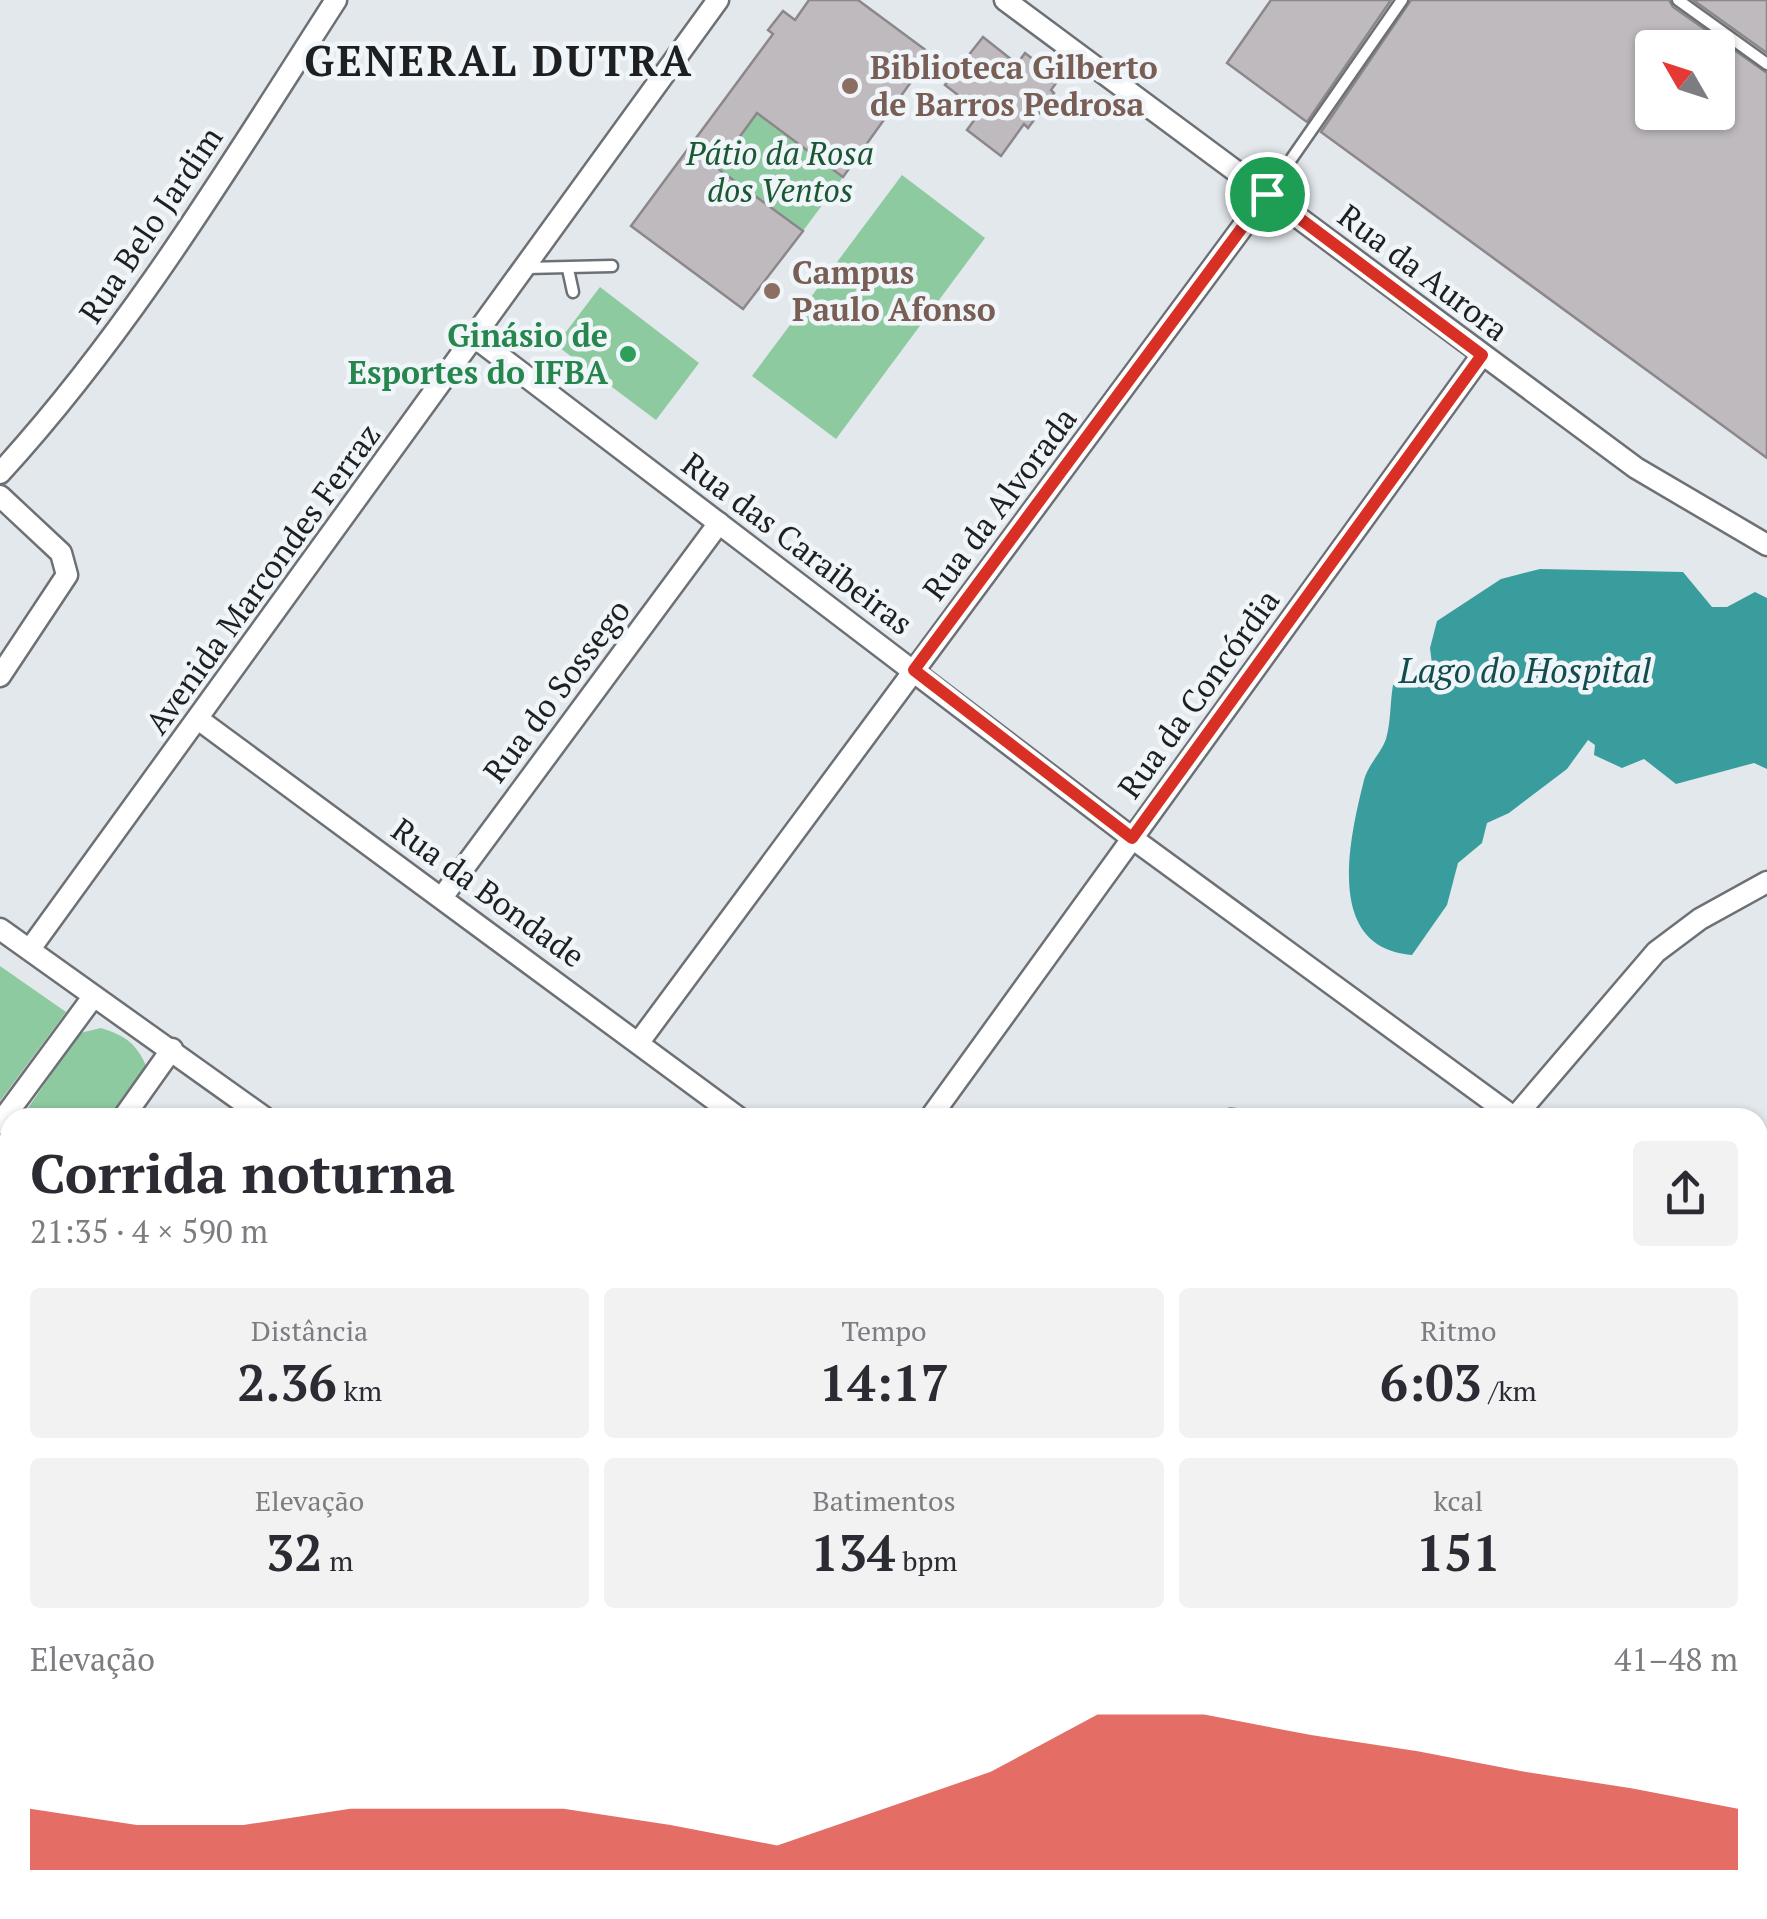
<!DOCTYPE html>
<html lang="pt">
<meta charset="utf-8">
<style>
body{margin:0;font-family:"PT Serif",serif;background:#f2f2f3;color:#2b2b33;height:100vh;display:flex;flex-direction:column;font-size:38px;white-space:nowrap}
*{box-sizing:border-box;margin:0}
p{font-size:32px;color:#7c7c81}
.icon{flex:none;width:55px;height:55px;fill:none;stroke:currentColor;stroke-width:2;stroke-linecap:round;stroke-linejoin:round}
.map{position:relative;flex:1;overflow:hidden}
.drawer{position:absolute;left:0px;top:1108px;width:1768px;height:812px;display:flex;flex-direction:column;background:#fff;border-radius:30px 30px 0 0;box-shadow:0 2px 8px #0004}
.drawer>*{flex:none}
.needle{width:65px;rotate:309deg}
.tools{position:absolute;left:1635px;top:30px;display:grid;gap:20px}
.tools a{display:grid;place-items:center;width:100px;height:100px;border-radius:10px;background:#fff;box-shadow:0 2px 8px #0004;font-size:50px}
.pin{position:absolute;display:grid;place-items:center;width:85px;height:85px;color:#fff;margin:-42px;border:5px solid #fff;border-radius:50%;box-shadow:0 2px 10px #0007}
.round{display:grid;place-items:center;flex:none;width:105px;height:105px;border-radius:10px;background:#f2f2f3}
.summary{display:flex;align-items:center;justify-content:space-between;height:170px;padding:0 30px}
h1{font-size:55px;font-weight:800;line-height:75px}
.figures{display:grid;grid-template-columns:repeat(3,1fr);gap:15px;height:170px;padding:10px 30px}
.figures div{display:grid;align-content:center;border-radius:10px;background:#f2f2f3;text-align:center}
.figures b{font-size:50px;font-weight:800}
.figures small{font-size:28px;font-weight:400}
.figures p{font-size:28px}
.chart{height:280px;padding:20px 30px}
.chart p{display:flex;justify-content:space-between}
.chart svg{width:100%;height:180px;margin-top:10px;fill:#d93025;opacity:.7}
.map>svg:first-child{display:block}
.green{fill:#8dcaa0}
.water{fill:#399d9e}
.building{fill:#bebabe;stroke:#8b878b;stroke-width:2.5;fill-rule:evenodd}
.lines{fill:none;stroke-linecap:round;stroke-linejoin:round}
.lane-casing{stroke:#6d7175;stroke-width:15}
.street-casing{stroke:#6d7175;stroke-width:25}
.secondary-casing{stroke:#6d7175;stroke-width:32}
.path{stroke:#9b9fa2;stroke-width:4;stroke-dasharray:10 5;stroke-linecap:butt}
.lane{stroke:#fff;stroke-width:10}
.street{stroke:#fff;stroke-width:20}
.secondary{stroke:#fff;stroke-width:28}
.route-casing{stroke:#fff;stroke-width:20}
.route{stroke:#d93025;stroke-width:12}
.education-dot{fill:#8d6e63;stroke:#f0f5f9;stroke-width:4}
.leisure-dot{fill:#2e9e5b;stroke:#f0f5f9;stroke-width:4}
.labels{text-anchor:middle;stroke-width:9;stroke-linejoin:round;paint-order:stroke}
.education-label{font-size:32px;font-weight:bold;fill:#785e54;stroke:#f0f5f9;text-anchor:start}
.park-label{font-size:32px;font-style:italic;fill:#1b5733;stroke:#f0f5f9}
.street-label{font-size:32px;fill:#1d1f20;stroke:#f0f5f9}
.leisure-label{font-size:32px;font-weight:bold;fill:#27864d;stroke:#f0f5f9;text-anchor:end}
.water-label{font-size:35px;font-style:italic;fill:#124c4d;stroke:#f0f5f9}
.district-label{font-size:42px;font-weight:bold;letter-spacing:2.5px;fill:#1d1f20;stroke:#f0f5f9}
</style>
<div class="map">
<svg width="1767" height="1919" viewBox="0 0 1767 1919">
<rect width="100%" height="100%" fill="#e3e8ec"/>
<g class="green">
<polygon points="757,113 843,177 803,231 717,168"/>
<polygon points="902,175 985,238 836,439 752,376"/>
<polygon points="600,287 699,363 656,420 556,345"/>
<polygon points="0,966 66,1012 0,1101"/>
<path d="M101 1028C126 1036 137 1044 147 1068L112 1117 21 1118 80 1033Z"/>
</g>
<path class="water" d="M1540 569 1683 572 1712 607H1727L1755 592 1767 598V769L1754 763 1676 784 1644 759 1622 768 1594 755 1595 745 1588 740 1567 769 1509 813 1487 823 1482 843 1458 863 1447 905 1412 955C1323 948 1350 837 1364 780 1368 765 1381 753 1386 739 1391 722 1390 702 1393 685L1432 664 1430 648 1437 621 1501 579Z"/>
<g class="building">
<polygon points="809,0 858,0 931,54 843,177 757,113 717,168 803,231 743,309 631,226 773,34 768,30 783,11 795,20"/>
<polygon points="1271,0 1391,0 1307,122 1227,63"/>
<path d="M1411 0H1669L1673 7 1767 73V458L1321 132ZM1652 48H1718V112H1652Z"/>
<polygon points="1693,0 1767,0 1767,53"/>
<polygon points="983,37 1017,64 1025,53 1059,79 1051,90 1054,93 1028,128 1024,124 1001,156 967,130 980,112 945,85"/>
</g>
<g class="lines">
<defs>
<g id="lane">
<polyline points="1678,0 1767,64"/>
<polyline points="1267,194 1402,0"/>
<polyline points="526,268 612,266"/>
<polyline points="568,269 573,292"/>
</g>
<g id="street">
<polyline points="1005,0 1636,468 1767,545"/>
<polyline points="477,339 1132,838 1515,1118"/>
<path d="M0 473C131 330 231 163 336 0"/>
<polyline points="0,496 61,553 67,575 0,676"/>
<polyline points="198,719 739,1118"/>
<polyline points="443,896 719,523"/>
<polyline points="0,929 265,1118"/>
<polyline points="30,949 718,0"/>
<polyline points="639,1042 1267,194"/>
<polyline points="1515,1117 1656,952 1700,919 1767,882"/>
<polyline points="123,1118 172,1049"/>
<polyline points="930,1118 1482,355"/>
<polyline points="0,1123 93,997"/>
<polyline points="0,1204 10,1211"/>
<polyline points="1758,1333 1767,1341"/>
<polyline points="0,1552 10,1540"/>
<polyline points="1758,1729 1767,1728"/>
<polyline points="1531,1919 1539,1910"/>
</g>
<g id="secondary">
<polyline points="0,1460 10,1468"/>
<polyline points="0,1822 10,1823"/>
<polyline points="625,1910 637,1919"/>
</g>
</defs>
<use href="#lane" class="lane-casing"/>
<use href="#street" class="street-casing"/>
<use href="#secondary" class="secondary-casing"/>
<g class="path">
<polyline points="1184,1118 1231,1109 1281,1118"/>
<polyline points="1758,1874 1767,1873"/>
<polyline points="1758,1919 1767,1914"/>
</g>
<use href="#lane" class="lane"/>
<use href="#street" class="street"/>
<use href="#secondary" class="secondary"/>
</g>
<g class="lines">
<defs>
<polygon id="route" points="1267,194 1482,355 1132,838 914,670"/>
</defs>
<use href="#route" class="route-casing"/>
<use href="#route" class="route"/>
</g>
<g class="education-dot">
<circle cx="850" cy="86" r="10"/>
<circle cx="772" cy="291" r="10"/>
</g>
<circle class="leisure-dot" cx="628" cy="354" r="10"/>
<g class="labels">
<g class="education-label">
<text x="870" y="79">Biblioteca Gilberto<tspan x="870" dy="37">de Barros Pedrosa</tspan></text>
<text x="792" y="284">Campus<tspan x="792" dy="37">Paulo Afonso</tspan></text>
</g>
<g class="park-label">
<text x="780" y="165">Pátio da Rosa<tspan x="780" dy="37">dos Ventos</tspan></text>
</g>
<g class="street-label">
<text transform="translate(151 225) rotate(-56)" y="11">Rua Belo Jardim</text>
<text transform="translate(1423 273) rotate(37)" y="11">Rua da Aurora</text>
<text transform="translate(1000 504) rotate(-53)" y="11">Rua da Alvorada</text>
<text transform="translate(797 544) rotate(37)" y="11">Rua das Caraibeiras</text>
<text transform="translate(263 579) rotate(-54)" y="11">Avenida Marcondes Ferraz</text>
<text transform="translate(557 691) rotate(-53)" y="11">Rua do Sossego</text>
<text transform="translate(1199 694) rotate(-54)" y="11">Rua da Concórdia</text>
<text transform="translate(488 893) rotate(36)" y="11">Rua da Bondade</text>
</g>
<g class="leisure-label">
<text x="608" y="347">Ginásio de<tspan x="608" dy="37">Esportes do IFBA</tspan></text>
</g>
<g class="water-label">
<text x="1525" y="683">Lago do Hospital</text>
</g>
<g class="district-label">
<text x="499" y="76">GENERAL DUTRA</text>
</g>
</g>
</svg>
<div class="tools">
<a><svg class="needle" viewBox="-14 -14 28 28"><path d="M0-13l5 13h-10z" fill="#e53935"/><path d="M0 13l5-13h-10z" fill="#7c7c81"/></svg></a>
</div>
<div class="pin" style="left:1267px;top:194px;background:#1e9e55"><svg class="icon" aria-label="arrive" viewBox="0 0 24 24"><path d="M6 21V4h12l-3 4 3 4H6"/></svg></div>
<section class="drawer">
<div class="summary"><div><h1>Corrida noturna</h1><p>21:35 · 4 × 590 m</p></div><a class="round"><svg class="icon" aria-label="share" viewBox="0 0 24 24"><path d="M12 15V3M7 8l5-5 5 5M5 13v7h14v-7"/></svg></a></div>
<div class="figures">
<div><p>Distância</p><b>2.36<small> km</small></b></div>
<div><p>Tempo</p><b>14:17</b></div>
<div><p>Ritmo</p><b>6:03<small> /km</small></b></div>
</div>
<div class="figures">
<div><p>Elevação</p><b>32<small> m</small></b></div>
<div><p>Batimentos</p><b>134<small> bpm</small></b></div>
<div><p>kcal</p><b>151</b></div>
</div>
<div class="chart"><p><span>Elevação</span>41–48 m</p>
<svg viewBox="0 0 160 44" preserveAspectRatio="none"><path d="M0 44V29L10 33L20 33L30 29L40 29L50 29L60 33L70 38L80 29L90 20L100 6L110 6L120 11L130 15L140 20L150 24L160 29V44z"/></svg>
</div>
</section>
</div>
